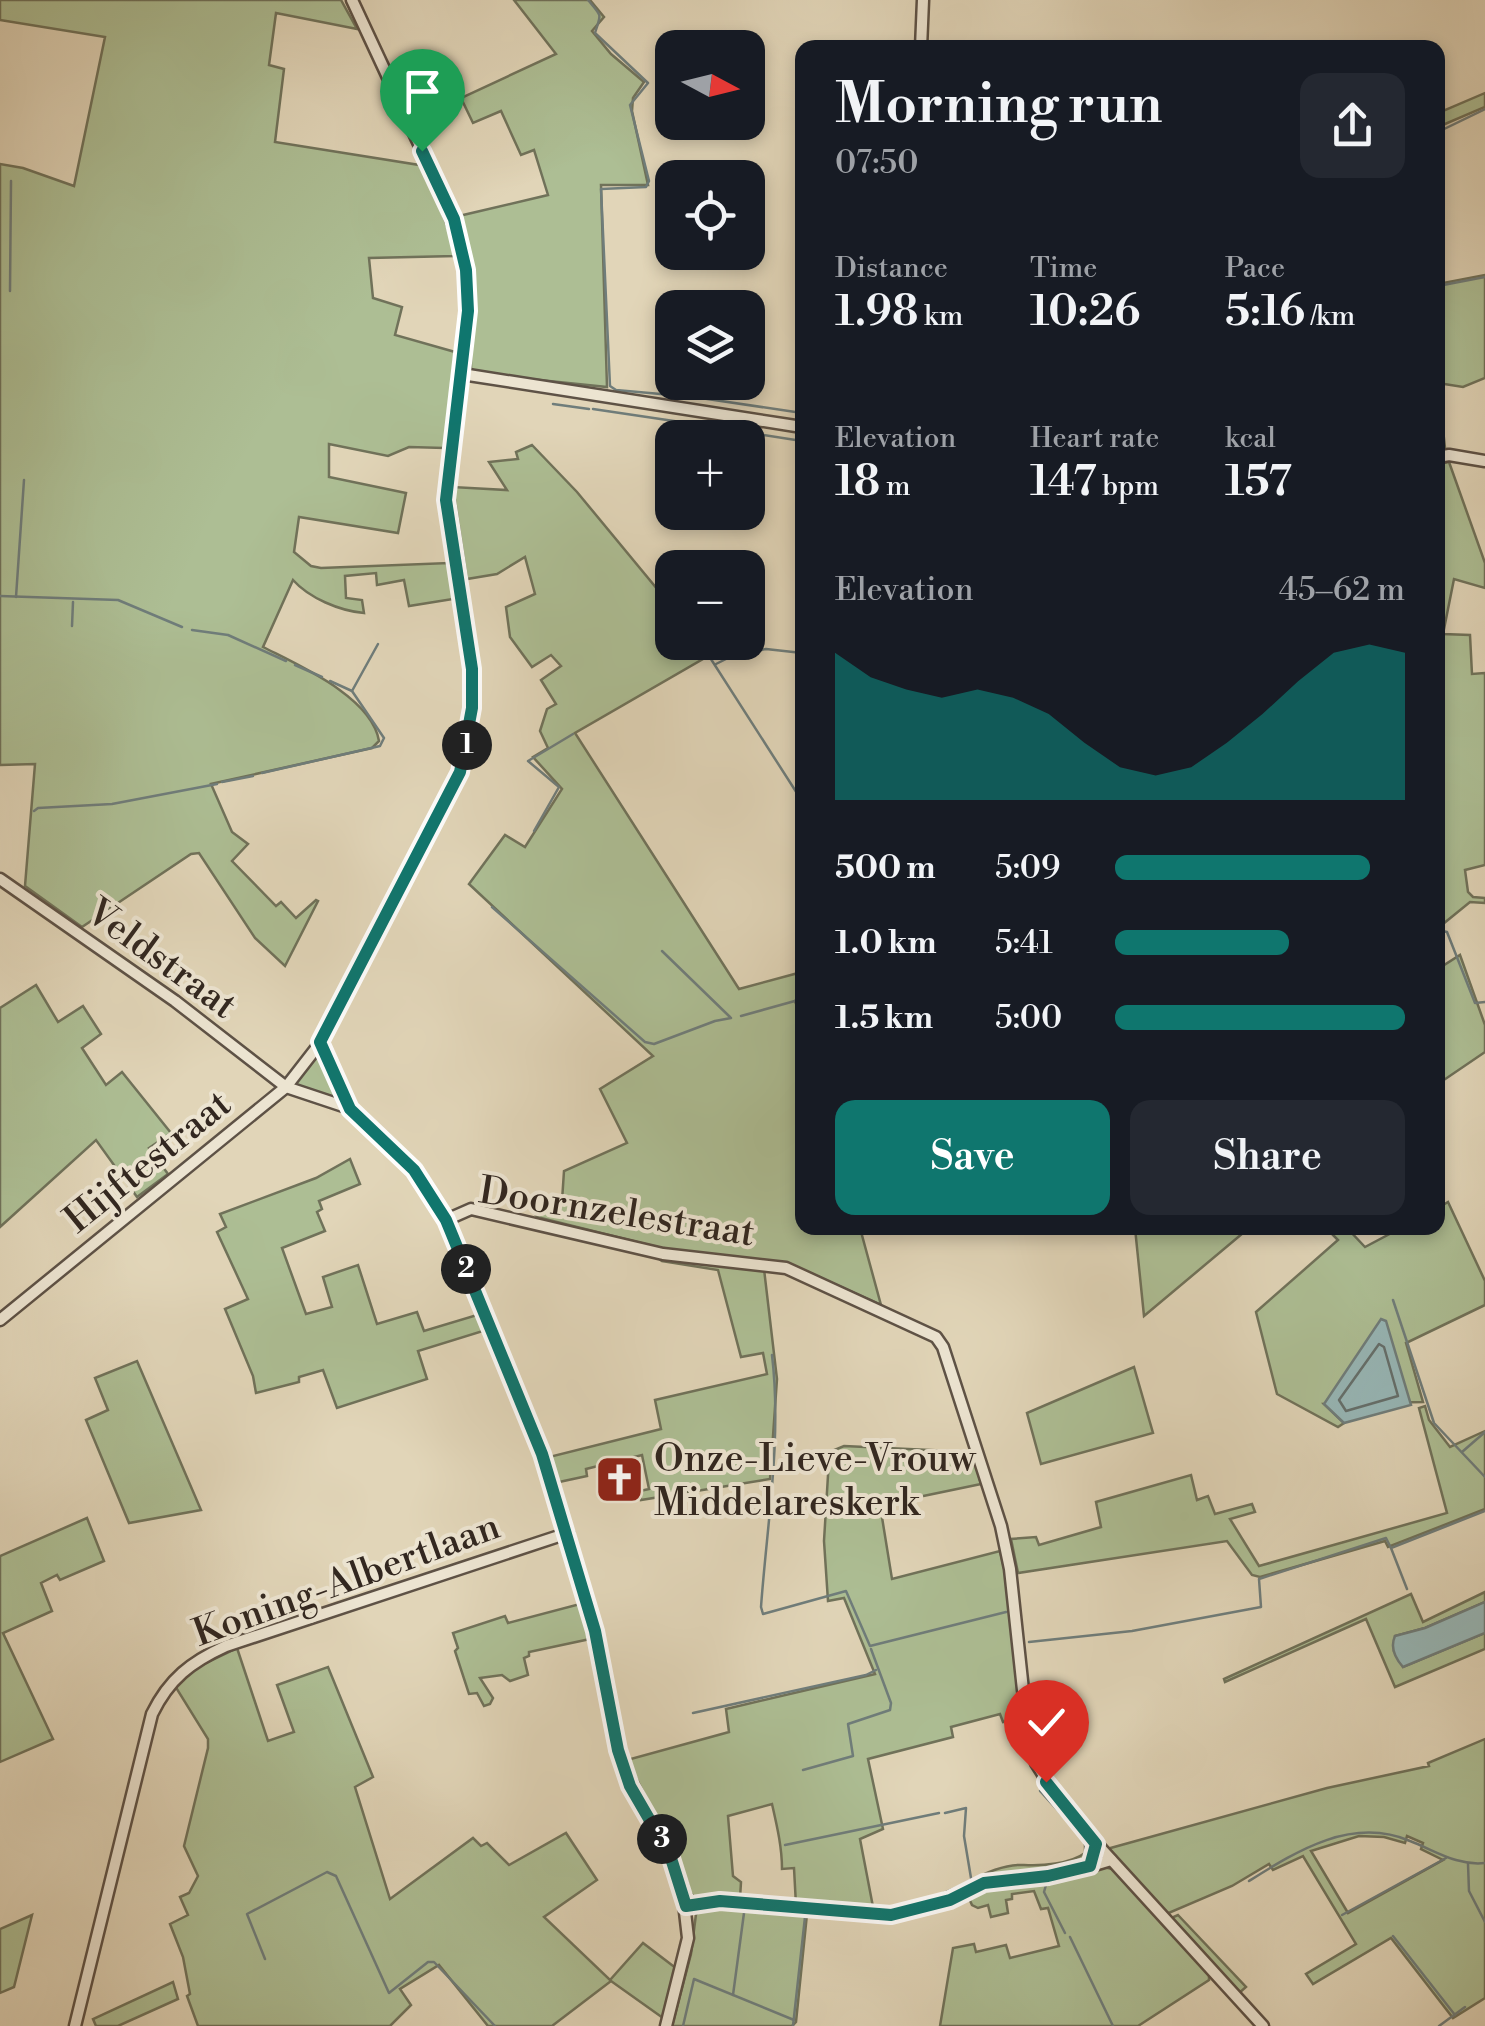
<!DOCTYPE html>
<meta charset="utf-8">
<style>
body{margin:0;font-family:"Libre Bodoni",serif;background:#242831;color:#f1f3f6;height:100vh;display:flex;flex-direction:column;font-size:38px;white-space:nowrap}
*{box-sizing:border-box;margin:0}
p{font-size:32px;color:#9ea1a6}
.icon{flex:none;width:55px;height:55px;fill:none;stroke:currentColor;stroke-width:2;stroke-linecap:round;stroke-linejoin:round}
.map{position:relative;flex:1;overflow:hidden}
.sheet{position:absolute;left:795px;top:40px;width:650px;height:1195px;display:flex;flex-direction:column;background:#171b24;border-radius:20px;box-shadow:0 5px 15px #0003}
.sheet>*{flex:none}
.needle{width:65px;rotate:97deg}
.tools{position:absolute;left:655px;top:30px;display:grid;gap:20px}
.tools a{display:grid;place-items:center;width:110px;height:110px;border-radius:20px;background:#171b24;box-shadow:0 5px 15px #0003;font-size:50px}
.pin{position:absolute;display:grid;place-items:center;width:85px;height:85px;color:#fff;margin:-102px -42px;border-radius:50% 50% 50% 0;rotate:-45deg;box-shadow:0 0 10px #0007}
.pin .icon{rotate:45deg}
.km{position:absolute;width:50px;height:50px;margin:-25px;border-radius:50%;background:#222;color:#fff;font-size:28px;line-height:50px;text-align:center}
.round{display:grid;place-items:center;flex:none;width:105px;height:105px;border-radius:20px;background:#242831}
.summary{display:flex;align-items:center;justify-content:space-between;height:170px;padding:0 40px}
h1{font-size:55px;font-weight:600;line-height:75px}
.metrics{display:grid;grid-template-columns:repeat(3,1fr);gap:15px;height:170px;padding:10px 40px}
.metrics div{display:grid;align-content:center}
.metrics b{font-size:42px;font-weight:600}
.metrics small{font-size:28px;font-weight:400}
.metrics p{font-size:28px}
.chart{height:280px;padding:20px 40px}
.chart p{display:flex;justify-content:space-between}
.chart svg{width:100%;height:180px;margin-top:10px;fill:#0f766e;opacity:.7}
.primary-button{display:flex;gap:20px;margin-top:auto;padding:20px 40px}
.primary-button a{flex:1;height:115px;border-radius:20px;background:#0f766e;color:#fff;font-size:40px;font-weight:600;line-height:115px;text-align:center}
.primary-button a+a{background:#242831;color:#f1f3f6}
ul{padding:0 40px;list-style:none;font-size:32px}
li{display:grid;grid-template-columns:160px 120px 1fr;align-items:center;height:75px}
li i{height:25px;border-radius:12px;background:#0f766e}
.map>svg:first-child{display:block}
.green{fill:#adbe94;stroke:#70725a;stroke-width:2.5;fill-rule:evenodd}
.water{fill:#97b7b7;stroke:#6f7d7b;stroke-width:2.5}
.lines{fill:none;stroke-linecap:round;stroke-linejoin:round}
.shore{stroke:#646f6c;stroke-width:2.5}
.stream{stroke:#6f7d7b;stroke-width:2.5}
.minor-casing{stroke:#5e5246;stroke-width:15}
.minor{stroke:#ece4d1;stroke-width:10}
.route-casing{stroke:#fff;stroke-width:20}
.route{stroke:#0f766e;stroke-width:12}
.labels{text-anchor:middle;stroke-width:8;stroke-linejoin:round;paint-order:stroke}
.street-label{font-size:38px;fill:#322720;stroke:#ece4d1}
.poi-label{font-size:38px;fill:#322720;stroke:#ece4d1;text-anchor:start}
</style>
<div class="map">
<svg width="1485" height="2026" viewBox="0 0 1485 2026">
<rect width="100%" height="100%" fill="#e1d5b8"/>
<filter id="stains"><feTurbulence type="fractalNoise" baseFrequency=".002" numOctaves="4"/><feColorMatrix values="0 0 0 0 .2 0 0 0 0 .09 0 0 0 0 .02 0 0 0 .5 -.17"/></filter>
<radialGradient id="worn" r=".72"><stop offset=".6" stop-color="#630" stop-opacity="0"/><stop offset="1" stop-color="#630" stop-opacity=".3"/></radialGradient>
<g class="green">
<path d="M0 0H341L357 29 276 13 269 65 284 69 275 142 419 165C434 194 449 223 455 256L369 258 373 298 402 307 395 335 455 352 444 448 409 447 388 456 329 444V477L406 493 398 533 299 517 294 552 311 566 321 568 449 563 453 599 409 606 404 580 377 585 376 573 345 576 346 598 362 600 364 613C340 611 309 598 293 580L263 647C298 665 372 697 379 741L372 748 211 784 232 832 248 844 232 861 276 906 281 902 296 918 316 900 318 901 285 966 255 938 199 853 191 854 82 927 25 886 35 764 0 765V164L23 168 74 186 105 37 0 20Z"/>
<path d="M514 0H590L604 17 592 31 611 54 644 82 633 98 632 111 648 185H601L607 387 482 374 471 369C470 307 480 278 459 216L548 195 534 150 521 155 501 111 473 123 461 98 556 54Z"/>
<polygon points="1485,93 1485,107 1438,127 1438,113"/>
<polygon points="1485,275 1485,378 1463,387 1438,383 1445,448 1443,453 1438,454 1438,284"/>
<polygon points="532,445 577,492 672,607 672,642 699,643 708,656 575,733 739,989 802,972 802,998 795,1001 802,1020 802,1228 860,1228 881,1305 790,1264 673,1251 537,1217 535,1214 537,1197 562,1201 564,1171 627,1143 600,1089 653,1056 469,884 505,835 525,847 562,789 533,757 548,748 540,731 547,709 556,704 541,680 561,666 551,655 532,667 510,637 506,607 535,594 525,557 497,574 467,579 453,487 507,490 489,462 518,459 516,452"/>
<polygon points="1449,462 1485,563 1485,588 1454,579 1443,634 1470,635 1472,674 1485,673 1485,865 1465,870 1468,892 1473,897 1485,898 1485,903 1470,902 1438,928 1438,464"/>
<polygon points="1460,955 1485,1025 1485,1052 1438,1084 1438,969"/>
<polygon points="36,985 58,1022 83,1006 101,1034 82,1048 106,1085 122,1072 171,1133 149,1148 168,1174 137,1197 96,1140 0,1227 0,1008"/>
<polygon points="321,1042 350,1109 286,1087"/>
<polygon points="350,1159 360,1184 319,1201 322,1209 317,1212 325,1231 282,1248 306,1314 332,1307 323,1277 358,1265 377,1324 417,1312 424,1331 477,1315 483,1331 418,1351 427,1379 337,1408 323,1370 299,1377 299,1382 256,1393 253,1376 225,1309 248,1299 217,1232 226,1227 220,1214 316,1178"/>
<polygon points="1448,1202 1485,1281 1485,1305 1406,1343 1423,1402 1324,1404 1344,1423 1338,1427 1277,1394 1256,1312 1338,1240 1326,1228 1347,1228 1365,1247 1401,1228 1438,1228 1438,1208"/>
<polygon points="1135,1228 1249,1228 1144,1316"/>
<polygon points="654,1255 764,1269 777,1379 770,1479 641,1500 640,1491 649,1489 642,1455 586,1469 587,1476 559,1482 549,1457 661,1429 655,1400 767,1374 763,1353 741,1357 718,1270 662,1261"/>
<polygon points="137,1361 201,1510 129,1523 86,1420 108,1410 95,1378"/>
<polygon points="1134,1367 1153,1433 1041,1464 1027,1413"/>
<polygon points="1425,1406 1429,1420 1450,1447 1485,1431 1485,1509 1388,1547 1385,1541 1260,1577 1252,1575 1227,1541 1018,1573 1011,1539 1036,1537 1039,1545 1101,1527 1096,1502 1191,1475 1197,1500 1208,1496 1215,1514 1252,1504 1255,1512 1230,1519 1259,1566 1447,1513 1419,1408"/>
<path d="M844 1446 972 1452 981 1484 880 1505 892 1579 1000 1551 1014 1611 1025 1718 1003 1722 1000 1714 951 1727 953 1737 868 1759 883 1829 860 1839 874 1912 796 1905 794 1868 782 1869C782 1847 777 1826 772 1804L728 1816 733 1876 741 1882 740 1898 696 1899 690 1892 676 1856 627 1760 729 1732 726 1709 875 1674 844 1598 828 1601 824 1541 829 1459 832 1451Z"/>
<polygon points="87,1518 104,1561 60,1580 57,1575 41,1583 52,1611 3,1633 53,1739 0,1762 0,1556"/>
<polygon points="1485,1592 1485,1602 1425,1628 1395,1636 1394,1651 1403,1667 1485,1633 1485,1649 1395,1687 1366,1619 1225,1682 1224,1679 1411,1594 1423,1622"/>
<polygon points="580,1604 590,1639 529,1652 529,1656 524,1658 528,1675 510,1681 502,1675 480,1678 493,1698 490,1704 484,1706 477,1693 469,1694 455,1651 458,1648 453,1633 505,1616 508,1623"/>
<polygon points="237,1648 268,1741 294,1732 277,1685 328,1667 373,1777 355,1787 390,1899 473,1838 481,1846 487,1843 509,1865 566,1833 597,1880 544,1917 610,1980 643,1943 677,1969 663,2018 611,1981 552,2026 488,2026 439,1965 400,1989 411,2005 390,2026 198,2026 187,1996 190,1994 183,1957 170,1924 188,1915 180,1897 189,1893 198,1876 184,1846 208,1748 208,1739 175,1686 189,1671"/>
<path d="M1485 1739V1998L1453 2018 1391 1938 1313 1984 1306 1974 1356 1944 1303 1856 1273 1870 1269 1864 1232 1886 1164 1915 1107 1849 1327 1788 1429 1766 1428 1763ZM1359 1836 1384 1837 1405 1843 1407 1836 1423 1843 1421 1849 1443 1860 1348 1913 1311 1851Z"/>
<path d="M1085 1841 1091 1848V1856L1088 1863 1074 1869 1002 1877 943 1901 897 1912 894 1906C910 1902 926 1899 941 1894 967 1885 995 1863 1024 1865 1042 1866 1070 1864 1085 1853Z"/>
<polygon points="1104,1867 1112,1869 1209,1975 1209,1980 1138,2026 940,2026 953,1948 974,1944 976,1952 1006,1945 1010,1958 1059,1946 1048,1908 1041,1909 1034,1891 1012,1894 1012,1899 1006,1900 1008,1913 991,1917 988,1905 978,1908 972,1905 968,1896 993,1886 1041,1882"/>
<polygon points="721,1904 807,1914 796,2022 792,2026 672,2026 691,1954 696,1914 704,1908"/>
<polygon points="32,1915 14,1987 0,1993 0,1929"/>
<polygon points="1178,1915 1246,1987 1238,1994 1169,1919"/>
<polygon points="173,1982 178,1999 118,2026 96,2026 93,2019"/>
</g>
<g class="water">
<polygon points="1381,1319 1386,1321 1411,1405 1344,1423 1324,1404"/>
<path d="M1485 1602V1633L1403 1667C1395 1658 1390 1647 1395 1636L1425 1628Z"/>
</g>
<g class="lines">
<polygon class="shore" points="1379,1344 1384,1347 1398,1396 1346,1411 1339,1400"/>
<g class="stream">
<path d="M588 0C603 18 601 13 595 33L648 83 630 105 649 181 646 187 601 189 610 386 616 390 694 397 802 413"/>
<polyline points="1438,132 1485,109"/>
<polyline points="1438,286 1485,277"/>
<polyline points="10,291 11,181"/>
<polyline points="553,404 589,409"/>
<polyline points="593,409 694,424"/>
<polyline points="700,425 802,441"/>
<polyline points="0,596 118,600 182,627"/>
<polyline points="16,597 24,480"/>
<polyline points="72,626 73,602"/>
<polyline points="192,630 228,635 286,661"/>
<polyline points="700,642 802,801"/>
<polyline points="739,654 766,649 802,653"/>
<polyline points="716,664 728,658"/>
<polyline points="295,665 322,677"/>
<polyline points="352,691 378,644"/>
<polyline points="262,773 380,746 384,738 352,691 330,681"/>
<polyline points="222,782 253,776"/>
<polyline points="34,811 38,808 112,804 217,784"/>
<polyline points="534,831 559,787 528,761 573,734"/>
<polyline points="492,907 645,1042 654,1044 715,1021 731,1018"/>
<polyline points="1438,930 1447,932 1475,1003 1485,1002"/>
<polyline points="662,951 730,1017"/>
<polyline points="741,1016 802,999"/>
<polyline points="1393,1300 1434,1423 1485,1477"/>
<path d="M772 1355C782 1438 767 1524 761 1607L763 1614 846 1591 870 1646 1006 1612"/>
<polyline points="1462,1452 1485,1432"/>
<polyline points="1407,1589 1391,1548 1485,1511"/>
<polyline points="1029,1642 1132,1631 1261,1607 1259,1579 1386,1538 1391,1548"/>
<polyline points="693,1713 866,1675 876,1670"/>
<polyline points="803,1770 853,1756 848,1724 890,1710 891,1703 871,1649"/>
<polyline points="1040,1791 1083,1838 1088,1855 1082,1863 1046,1871"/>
<polyline points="945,1813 966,1808 964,1836 971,1878"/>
<polyline points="785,1845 939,1813"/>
<polyline points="1468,1864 1469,1891 1485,1922"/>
<path d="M1249 1881C1297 1851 1352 1816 1410 1841 1436 1851 1457 1866 1485 1863"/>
<polyline points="1046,1885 1044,1892 1065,1933"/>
<path d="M964 1886C984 1870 1014 1872 1038 1872"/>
<polyline points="897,1907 944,1896"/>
<polyline points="1342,1915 1446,1858"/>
<polyline points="1393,1936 1455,2015"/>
<polyline points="1070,1937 1113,2026"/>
<polyline points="265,1959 247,1914 327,1872 336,1876 389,1993 428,1962 434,1962 495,2026"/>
<polyline points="733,1995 744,1913"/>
<polyline points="683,2026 694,1979 794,2020"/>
<polyline points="793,2026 805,1917"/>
<polyline points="1439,2026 1465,2007"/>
</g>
<defs>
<g id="minor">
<polyline points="921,48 923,0"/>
<polyline points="462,374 802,427"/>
<polyline points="1438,457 1449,455 1485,461"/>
<polyline points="0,879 175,1001 286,1087 349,1108"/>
<polyline points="321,1042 350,1109 414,1170 446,1220 542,1454 595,1631 618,1750 630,1786 661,1836 682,1886 688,1938 666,2026"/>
<polyline points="446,1220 471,1209 663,1254 786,1268 936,1337 943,1347 1001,1526 1010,1569 1023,1690 1036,1763 1065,1809 1263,2026"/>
<polyline points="0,1320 286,1087 321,1042 445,804 460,772 472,708 472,669 446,500 468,311 466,270 454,219 352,0"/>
<polyline points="686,1906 720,1901 891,1915 933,1906 984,1883 1068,1873 1111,1860"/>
<path d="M75 2026 152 1714C169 1679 191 1662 226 1646L568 1533"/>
</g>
</defs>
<use href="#minor" class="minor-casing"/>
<use href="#minor" class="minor"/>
</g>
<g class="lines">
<defs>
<polyline id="route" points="422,151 454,219 466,270 468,311 446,500 472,669 472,708 460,772 320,1042 350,1109 414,1170 446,1220 542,1454 595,1631 618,1750 630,1786 670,1855 686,1906 720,1901 891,1915 950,1900 984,1883 1048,1876 1090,1866 1096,1844 1046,1782"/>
</defs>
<use href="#route" class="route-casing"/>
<use href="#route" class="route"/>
</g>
<defs>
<symbol id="church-square" viewBox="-11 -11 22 22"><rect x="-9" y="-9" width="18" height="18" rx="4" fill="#8f2418" stroke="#ece4d1"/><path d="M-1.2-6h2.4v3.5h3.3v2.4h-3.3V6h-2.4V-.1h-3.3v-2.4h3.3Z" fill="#fff"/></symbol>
</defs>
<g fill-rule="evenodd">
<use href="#church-square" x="592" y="1452" width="55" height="55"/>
</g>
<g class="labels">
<g class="street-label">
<text transform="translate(162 958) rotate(36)" y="13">Veldstraat</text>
<text transform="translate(147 1161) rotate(-39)" y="13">Hijftestraat</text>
<text transform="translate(617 1211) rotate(9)" y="13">Doornzelestraat</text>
<text transform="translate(346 1579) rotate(-20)" y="13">Koning-Albertlaan</text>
</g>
<g class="poi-label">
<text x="654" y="1471">Onze-Lieve-Vrouw<tspan x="654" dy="44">Middelareskerk</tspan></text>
</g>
</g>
<rect width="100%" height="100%" filter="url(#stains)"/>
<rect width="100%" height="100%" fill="url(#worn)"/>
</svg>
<div class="tools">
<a><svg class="needle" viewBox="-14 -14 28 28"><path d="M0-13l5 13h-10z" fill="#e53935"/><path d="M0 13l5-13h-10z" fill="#9ea1a6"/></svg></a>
<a><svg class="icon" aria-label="locate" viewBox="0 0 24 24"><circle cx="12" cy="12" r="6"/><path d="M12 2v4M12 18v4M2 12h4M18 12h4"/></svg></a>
<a><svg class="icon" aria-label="layers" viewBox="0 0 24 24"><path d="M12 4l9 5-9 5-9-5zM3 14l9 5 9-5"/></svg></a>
<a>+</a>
<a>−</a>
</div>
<div class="pin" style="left:422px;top:151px;background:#1e9e55"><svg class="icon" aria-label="arrive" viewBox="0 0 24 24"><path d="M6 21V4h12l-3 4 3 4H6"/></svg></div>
<div class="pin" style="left:1046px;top:1782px;background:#d93025"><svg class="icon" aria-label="check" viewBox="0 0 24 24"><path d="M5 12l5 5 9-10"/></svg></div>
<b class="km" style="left:467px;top:745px">1</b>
<b class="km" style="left:466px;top:1269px">2</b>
<b class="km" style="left:662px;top:1839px">3</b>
<section class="sheet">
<div class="summary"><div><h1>Morning run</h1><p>07:50</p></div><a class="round"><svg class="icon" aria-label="share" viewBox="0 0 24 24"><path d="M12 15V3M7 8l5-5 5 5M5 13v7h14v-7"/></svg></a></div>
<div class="metrics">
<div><p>Distance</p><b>1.98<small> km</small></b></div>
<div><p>Time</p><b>10:26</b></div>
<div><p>Pace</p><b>5:16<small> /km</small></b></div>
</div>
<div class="metrics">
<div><p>Elevation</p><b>18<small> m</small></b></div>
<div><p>Heart rate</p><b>147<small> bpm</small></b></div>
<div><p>kcal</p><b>157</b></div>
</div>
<div class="chart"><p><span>Elevation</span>45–62 m</p>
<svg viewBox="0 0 160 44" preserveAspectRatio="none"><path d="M0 44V8L10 14L20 17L30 19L40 17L50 19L60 23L70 30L80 36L90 38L100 36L110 30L120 23L130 15L140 8L150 6L160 8V44z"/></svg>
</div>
<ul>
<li><b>500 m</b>5:09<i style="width:88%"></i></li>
<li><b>1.0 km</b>5:41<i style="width:60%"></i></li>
<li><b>1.5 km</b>5:00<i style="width:100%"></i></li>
</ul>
<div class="primary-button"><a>Save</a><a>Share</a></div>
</section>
</div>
